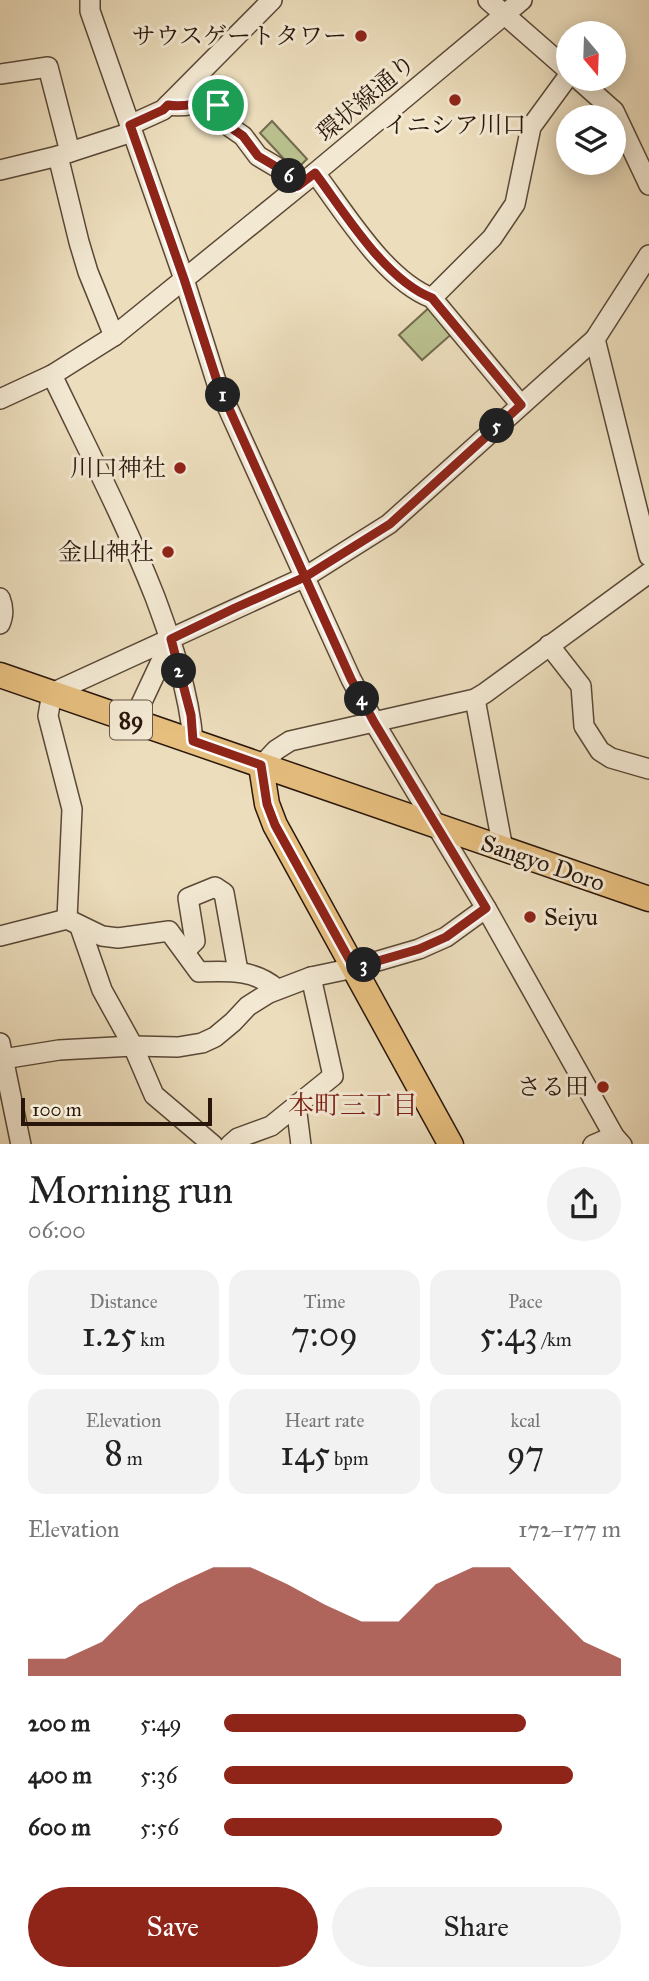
<!DOCTYPE html>
<meta charset="utf-8">
<style>
body{margin:0;font-family:"IM FELL Great Primer","Noto Serif JP",serif;background:#f2f2f2;color:#222;height:100vh;display:flex;flex-direction:column;font-size:26px;white-space:nowrap}
*{box-sizing:border-box;margin:0}
p{font-size:23px;color:#767676}
.icon{flex:none;width:38px;height:38px;fill:none;stroke:currentColor;stroke-width:2;stroke-linecap:round;stroke-linejoin:round}
.map{position:relative;height:1144px;overflow:hidden}
.details{display:flex;flex-direction:column;background:#fff;flex:1}
.details>*{flex:none}
.needle{width:46px;rotate:161deg}
.controls{position:absolute;left:556px;top:21px;display:grid;gap:14px}
.controls a{display:grid;place-items:center;width:70px;height:70px;border-radius:50%;background:#fff;box-shadow:0 4px 18px #0003;font-size:35px}
.scale{position:absolute;left:21px;bottom:18px;width:191px;box-sizing:border-box;padding-left:7px;border:4px solid #29160b;border-top:0;font-size:19px;line-height:24px;white-space:nowrap;color:#29160b;-webkit-text-stroke:5px #f3e9d3;paint-order:stroke}
.pin{position:absolute;display:grid;place-items:center;width:60px;height:60px;color:#fff;margin:-30px;border:4px solid #fff;border-radius:50%;box-shadow:0 2px 7px #0007}
.km{position:absolute;width:35px;height:35px;margin:-18px;border-radius:50%;background:#222;color:#fff;font-size:19px;line-height:35px;text-align:center}
.round{display:grid;place-items:center;flex:none;width:74px;height:74px;border-radius:37px;background:#f2f2f2}
.overview{display:flex;align-items:center;justify-content:space-between;height:119px;padding:0 28px}
h1{font-size:38px;font-weight:600;line-height:52px}
.figures{display:grid;grid-template-columns:repeat(3,1fr);gap:10px;height:119px;padding:7px 28px}
.figures div{display:grid;align-content:center;border-radius:18px;background:#f2f2f2;text-align:center}
.figures b{font-size:35px;font-weight:600}
.figures small{font-size:19px;font-weight:400}
.figures p{font-size:19px}
.chart{height:196px;padding:14px 28px}
.chart p{display:flex;justify-content:space-between}
.chart svg{width:100%;height:126px;margin-top:7px;fill:#8f2418;opacity:.7}
.action{display:flex;gap:14px;margin-top:auto;padding:14px 28px}
.action a{flex:1;height:80px;border-radius:42px;background:#8f2418;color:#fff;font-size:28px;font-weight:600;line-height:80px;text-align:center}
.action a+a{background:#f2f2f2;color:#222}
ul{padding:0 28px;list-style:none;font-size:23px}
li{display:grid;grid-template-columns:112px 84px 1fr;align-items:center;height:52px}
li i{height:18px;border-radius:9px;background:#8f2418}
.map>svg:first-child{display:block}
.green{fill:#bac08f;stroke:#726b4d;stroke-width:2}
.lines{fill:none;stroke-linecap:round;stroke-linejoin:round}
.minor-casing{stroke:#5a4837;stroke-width:22}
.major-casing{stroke:#29160b;stroke-width:27}
.minor{stroke:#f3e9d3;stroke-width:19}
.major{stroke:#e6be7e;stroke-width:24}
.route-casing{stroke:#fff;stroke-width:14}
.route{stroke:#8f2418;stroke-width:9}
.poi-dot{fill:#8f2418;stroke:#f3e9d3;stroke-width:2.5}
.labels{text-anchor:middle;stroke-width:6;stroke-linejoin:round;paint-order:stroke}
.shield{fill:#f3e9d3;stroke:#665547;stroke-width:2}
.shield-label{font-size:23px;font-weight:bold;fill:#29160b}
.poi-label{font-size:24px;fill:#29160b;stroke:#f3e9d3;text-anchor:end}
.street-label{font-size:24px;fill:#29160b;stroke:#f3e9d3}
.neighbourhood-label{font-size:26px;fill:#7a1f14;stroke:#f3e9d3}
</style>
<div class="map">
<svg width="649" height="1145" viewBox="0 0 649 1145">
<rect width="100%" height="100%" fill="#ecddbc"/>
<filter id="stains"><feTurbulence type="fractalNoise" baseFrequency=".00286" numOctaves="4"/><feColorMatrix values="0 0 0 0 .2 0 0 0 0 .09 0 0 0 0 .02 0 0 0 .5 -.17"/></filter>
<radialGradient id="worn" r=".72"><stop offset=".6" stop-color="#630" stop-opacity="0"/><stop offset="1" stop-color="#630" stop-opacity=".3"/></radialGradient>
<g class="green">
<polygon points="272,121 307,159 295,171 260,133"/>
<polygon points="432,305 455,331 422,360 399,335"/>
</g>
<g class="lines">
<defs>
<g id="minor">
<polyline points="90,0 90,11 184,279 217,384 351,679 374,722 486,908 614,1136 622,1145"/>
<polyline points="488,0 569,71"/>
<polyline points="0,74 48,67 70,152"/>
<polyline points="578,79 614,111 649,185"/>
<path d="M168 105C188 109 201 99 218 105L230 127 243 136 258 156 285 172 298 186"/>
<polyline points="130,125 163,110 272,0"/>
<polyline points="58,156 79,242 88,272 114,336"/>
<polyline points="0,170 58,156 132,132"/>
<path d="M315 173C345 213 385 280 432 298L521 405"/>
<polyline points="432,298 492,238 515,204 531,127 569,75"/>
<polyline points="595,339 649,556"/>
<path d="M52 375C87 448 125 521 155 597 172 643 189 691 193 741"/>
<polyline points="0,399 52,375 114,336 315,173 522,0"/>
<path d="M0 598C4 608 4 615 0 624"/>
<polyline points="549,645 581,686 584,726 600,751 611,758 649,769"/>
<polyline points="475,699 503,849"/>
<polyline points="133,721 171,640"/>
<polyline points="261,766 276,750 290,741 475,699 485,693 649,573"/>
<polyline points="67,919 72,809 48,716 52,693 305,577 389,524 595,339 649,255"/>
<polyline points="80,927 102,990 133,1046 154,1095 213,1145"/>
<path d="M0 936 67 919 102 936 118 938 169 931 199 972C228 971 254 969 277 989"/>
<polyline points="185,951 195,941 188,898 215,887 224,893 238,971"/>
<polyline points="0,1043 21,1145"/>
<polyline points="3,1059 59,1050 133,1046 178,1047 202,1043 215,1037 233,1022 248,1006 269,993 311,977 354,968 419,949 446,937 486,908"/>
<polyline points="296,1105 301,1145"/>
<polyline points="230,1145 238,1138 271,1126 333,1076 311,977"/>
<polyline points="593,1145 614,1136"/>
</g>
<g id="major">
<polyline points="0,675 649,899"/>
<polyline points="261,766 267,804 275,825 451,1145"/>
</g>
</defs>
<use href="#minor" class="minor-casing"/>
<use href="#major" class="major-casing"/>
<use href="#minor" class="minor"/>
<use href="#major" class="major"/>
</g>
<g class="lines">
<defs>
<path id="route" d="M218 105C201 99 188 109 168 105L163 110 130 125 184 279 218 384 305 577 235 608 171 639 191 715 193 741 261 765 267 804 275 825 354 968 419 949 446 937 486 908 374 722 351 679 305 577 390 524 521 405 432 298C385 280 345 213 315 173L298 186 285 172 258 156 243 136 230 127 218 105"/>
</defs>
<use href="#route" class="route-casing"/>
<use href="#route" class="route"/>
</g>
<g class="poi-dot">
<circle cx="361" cy="36" r="7"/>
<circle cx="455" cy="100" r="7"/>
<circle cx="180" cy="468" r="7"/>
<circle cx="168" cy="552" r="7"/>
<circle cx="530" cy="917" r="7"/>
<circle cx="603" cy="1087" r="7"/>
</g>
<g class="labels">
<rect class="shield" x="110" y="700.5" width="42" height="39" rx="5"/>
<g class="shield-label">
<text x="131" y="728">89</text>
</g>
<g class="poi-label">
<text x="347" y="44">サウスゲートタワー</text>
<text x="455" y="133" text-anchor="middle">イニシア川口</text>
<text x="166" y="476">川口神社</text>
<text x="154" y="560">金山神社</text>
<text x="544" y="925" text-anchor="start">Seiyu</text>
<text x="589" y="1095">さる田</text>
</g>
<g class="street-label">
<text transform="translate(366 98) rotate(-40)" y="8">環状線通り</text>
<text transform="translate(543 863) rotate(19)" y="8">Sangyo Doro</text>
</g>
<g class="neighbourhood-label">
<text x="353" y="1114">本町三丁目</text>
</g>
</g>
<rect width="100%" height="100%" filter="url(#stains)"/>
<rect width="100%" height="100%" fill="url(#worn)"/>
</svg>
<div class="controls">
<a><svg class="needle" viewBox="-14 -14 28 28"><path d="M0-13l5 13h-10z" fill="#e53935"/><path d="M0 13l5-13h-10z" fill="#767676"/></svg></a>
<a><svg class="icon" aria-label="layers" viewBox="0 0 24 24"><path d="M12 4l9 5-9 5-9-5zM3 14l9 5 9-5"/></svg></a>
</div>
<div class="scale">100 m</div>
<div class="pin" style="left:218px;top:105px;background:#1e9e55"><svg class="icon" aria-label="arrive" viewBox="0 0 24 24"><path d="M6 21V4h12l-3 4 3 4H6"/></svg></div>
<b class="km" style="left:223px;top:395px">1</b>
<b class="km" style="left:179px;top:671px">2</b>
<b class="km" style="left:364px;top:965px">3</b>
<b class="km" style="left:362px;top:699px">4</b>
<b class="km" style="left:497px;top:426px">5</b>
<b class="km" style="left:289px;top:176px">6</b>
</div>
<section class="details">
<div class="overview"><div><h1>Morning run</h1><p>06:00</p></div><a class="round"><svg class="icon" aria-label="share" viewBox="0 0 24 24"><path d="M12 15V3M7 8l5-5 5 5M5 13v7h14v-7"/></svg></a></div>
<div class="figures">
<div><p>Distance</p><b>1.25<small> km</small></b></div>
<div><p>Time</p><b>7:09</b></div>
<div><p>Pace</p><b>5:43<small> /km</small></b></div>
</div>
<div class="figures">
<div><p>Elevation</p><b>8<small> m</small></b></div>
<div><p>Heart rate</p><b>145<small> bpm</small></b></div>
<div><p>kcal</p><b>97</b></div>
</div>
<div class="chart"><p><span>Elevation</span>172–177 m</p>
<svg viewBox="0 0 160 44" preserveAspectRatio="none"><path d="M0 44V38L10 38L20 32L30 19L40 12L50 6L60 6L70 12L80 19L90 25L100 25L110 12L120 6L130 6L140 19L150 32L160 38V44z"/></svg>
</div>
<ul>
<li><b>200 m</b>5:49<i style="width:76%"></i></li>
<li><b>400 m</b>5:36<i style="width:88%"></i></li>
<li><b>600 m</b>5:56<i style="width:70%"></i></li>
</ul>
<div class="action"><a>Save</a><a>Share</a></div>
</section>
